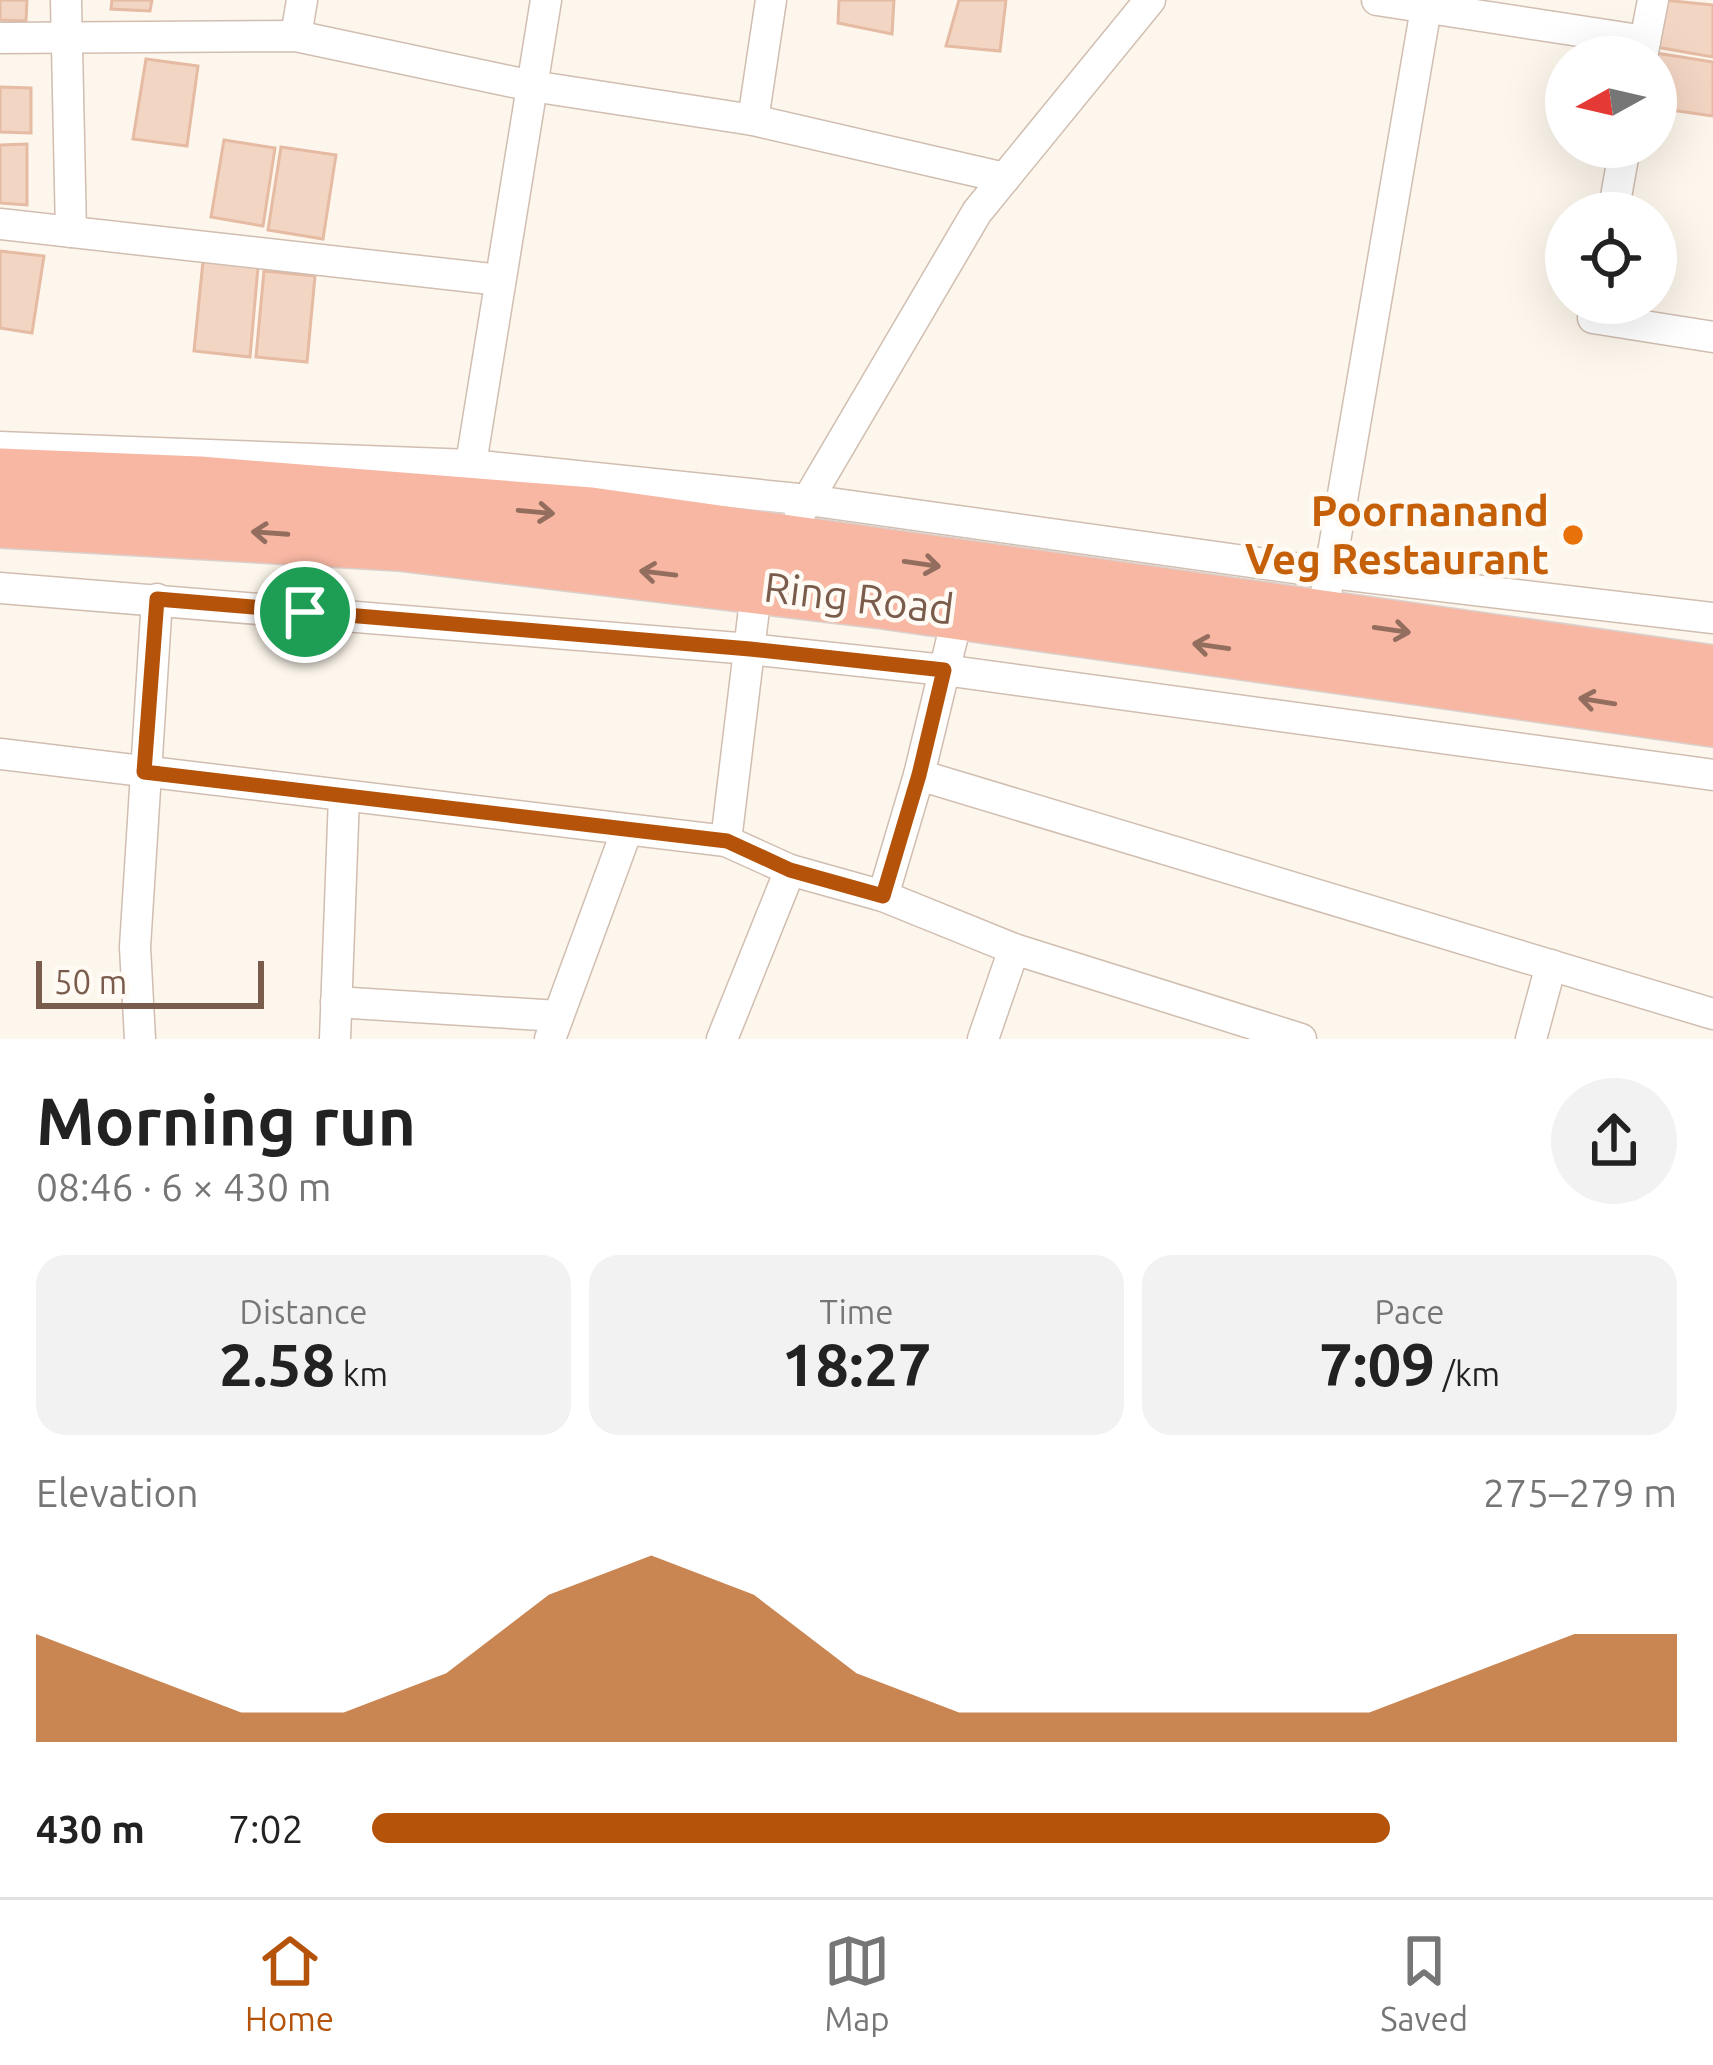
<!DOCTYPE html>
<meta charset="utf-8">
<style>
body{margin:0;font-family:Ubuntu,sans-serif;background:#f2f2f2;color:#222;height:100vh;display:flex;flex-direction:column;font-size:45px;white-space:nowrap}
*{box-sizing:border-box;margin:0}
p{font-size:39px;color:#767676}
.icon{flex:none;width:66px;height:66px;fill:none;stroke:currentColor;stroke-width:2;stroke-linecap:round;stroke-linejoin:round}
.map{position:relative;height:1039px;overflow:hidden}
.side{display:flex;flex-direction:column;background:#fff;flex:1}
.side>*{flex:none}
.needle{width:78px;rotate:262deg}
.controls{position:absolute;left:1545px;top:36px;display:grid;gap:24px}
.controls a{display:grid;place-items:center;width:132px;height:132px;border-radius:50%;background:#fff;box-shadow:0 12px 48px #0002;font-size:60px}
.scale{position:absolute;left:36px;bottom:30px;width:228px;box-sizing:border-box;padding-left:12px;border:6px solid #7a5c4d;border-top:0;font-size:33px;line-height:42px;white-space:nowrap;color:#7a5c4d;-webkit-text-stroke:9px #fffaf3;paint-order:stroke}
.pin{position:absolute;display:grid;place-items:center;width:102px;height:102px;color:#fff;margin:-51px;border:6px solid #fff;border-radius:50%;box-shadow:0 3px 12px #0007}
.round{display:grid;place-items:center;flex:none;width:126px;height:126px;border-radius:63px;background:#f2f2f2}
.overview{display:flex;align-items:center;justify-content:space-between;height:204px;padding:0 36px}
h1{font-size:66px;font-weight:700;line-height:90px}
.figures{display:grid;grid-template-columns:repeat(3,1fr);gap:18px;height:204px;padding:12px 36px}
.figures div{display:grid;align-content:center;border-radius:30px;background:#f2f2f2;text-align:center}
.figures b{font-size:60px;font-weight:700}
.figures small{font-size:33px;font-weight:400}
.figures p{font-size:33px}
.chart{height:336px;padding:24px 36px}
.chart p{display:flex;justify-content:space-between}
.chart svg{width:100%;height:216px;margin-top:12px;fill:#b45309;opacity:.7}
ul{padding:0 36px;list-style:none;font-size:39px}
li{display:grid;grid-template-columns:192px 144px 1fr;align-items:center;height:90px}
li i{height:30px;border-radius:15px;background:#b45309}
.menu{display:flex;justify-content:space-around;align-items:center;height:168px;border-top:3px solid #e0e0e0;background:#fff;font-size:33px;color:#767676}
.menu a{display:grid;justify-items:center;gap:6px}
.menu .current{color:#b45309}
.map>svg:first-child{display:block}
.building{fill:#f3d5c3;stroke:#e6bba3;stroke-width:3}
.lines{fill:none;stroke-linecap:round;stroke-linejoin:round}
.street-casing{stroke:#d1beb0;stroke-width:33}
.highway-casing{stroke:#dad1cd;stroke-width:60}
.street{stroke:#fff;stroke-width:30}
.highway{stroke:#f7b7a3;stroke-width:57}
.oneway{stroke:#936e5e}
.route-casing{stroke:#fff;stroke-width:24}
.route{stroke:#b45309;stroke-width:15}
.food-dot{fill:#e8710a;stroke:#fffaf3;stroke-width:4.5}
.labels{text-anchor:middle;stroke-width:9;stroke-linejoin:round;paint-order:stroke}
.food-label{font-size:42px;font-weight:bold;fill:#c56008;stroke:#fffaf3;text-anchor:end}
.street-label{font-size:42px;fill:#7a5c4d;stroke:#fffaf3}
</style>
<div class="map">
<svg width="1713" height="1039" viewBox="0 0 1713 1039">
<rect width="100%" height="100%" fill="#fdf6ec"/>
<g class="building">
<polygon points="0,0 27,0 26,21 0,20"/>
<polygon points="112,0 152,0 150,11 111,9"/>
<polygon points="839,0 894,0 892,34 838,23"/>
<polygon points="959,0 1006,0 1000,51 946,46"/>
<polygon points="1663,0 1713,5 1713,57 1656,47"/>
<polygon points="1656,53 1713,62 1713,116 1656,108"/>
<polygon points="146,59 198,66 187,146 133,139"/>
<polygon points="0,87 31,88 31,133 0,132"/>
<polygon points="224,140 275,148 263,226 211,217"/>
<polygon points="27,144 27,205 0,203 0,145"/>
<polygon points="281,147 336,155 323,239 268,230"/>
<polygon points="0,251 44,256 32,333 0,328"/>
<polygon points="203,261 258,267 250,357 194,351"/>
<polygon points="264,271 315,276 307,362 256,357"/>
</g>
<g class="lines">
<defs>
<g id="street">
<polyline points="66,0 71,232"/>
<polyline points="1377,0 1645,41"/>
<polyline points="296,36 302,0"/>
<polyline points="0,38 296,36 532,86 753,120 1005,178"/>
<polyline points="1642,57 1653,0"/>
<polyline points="753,120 771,0"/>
<polyline points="1613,213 1625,147"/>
<polyline points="0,224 500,280"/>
<polyline points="1596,303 1593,318 1713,337"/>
<polyline points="0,447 471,465 808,500 1330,573 1713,618"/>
<polyline points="468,482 546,0"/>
<polyline points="800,513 977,212 1150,0"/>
<polyline points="0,588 750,649 944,670 1713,775"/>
<polyline points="1326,594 1426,8"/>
<polyline points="959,610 919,775 1713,1014"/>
<polyline points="0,754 726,841 790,870 883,896 1014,949 1301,1039"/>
<polyline points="726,841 757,584"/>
<polyline points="883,896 919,775"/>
<polyline points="336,1002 558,1016"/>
<polyline points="140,1039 135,947 157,599"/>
<polyline points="335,1039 344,796"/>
<polyline points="550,1039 627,830"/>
<polyline points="722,1039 790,870"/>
<polyline points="983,1039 1014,949"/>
<polyline points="1531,1039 1551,965"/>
</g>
<g id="highway">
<polyline points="0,477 199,485 590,516 1713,674"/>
<polyline points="0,519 399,542 883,600 1713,718"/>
</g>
</defs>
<use href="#street" class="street-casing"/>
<use href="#highway" class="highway-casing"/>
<use href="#street" class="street"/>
<use href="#highway" class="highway"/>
</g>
<defs><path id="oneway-shaft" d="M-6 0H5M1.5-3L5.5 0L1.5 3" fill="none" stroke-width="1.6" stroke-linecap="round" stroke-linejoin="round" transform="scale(3)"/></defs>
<g class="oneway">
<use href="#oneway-shaft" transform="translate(536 512) rotate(5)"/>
<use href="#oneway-shaft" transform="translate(270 533) rotate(-176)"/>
<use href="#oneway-shaft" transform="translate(922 564) rotate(8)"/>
<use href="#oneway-shaft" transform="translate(658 573) rotate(-173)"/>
<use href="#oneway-shaft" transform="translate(1392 630) rotate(8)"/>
<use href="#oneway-shaft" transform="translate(1211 646) rotate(-172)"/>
<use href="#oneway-shaft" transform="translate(1597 701) rotate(-171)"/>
</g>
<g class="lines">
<defs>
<polygon id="route" points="157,599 750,649 944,670 919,775 883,896 790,870 727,841 144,772"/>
</defs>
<use href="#route" class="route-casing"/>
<use href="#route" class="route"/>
</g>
<circle class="food-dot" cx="1573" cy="535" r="12"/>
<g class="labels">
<g class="food-label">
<text x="1549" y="526">Poornanand<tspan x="1549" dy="48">Veg Restaurant</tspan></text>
</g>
<g class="street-label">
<text transform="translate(859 598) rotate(7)" y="15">Ring Road</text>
</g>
</g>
</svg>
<div class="controls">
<a><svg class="needle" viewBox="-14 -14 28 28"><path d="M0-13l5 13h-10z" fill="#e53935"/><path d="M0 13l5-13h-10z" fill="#767676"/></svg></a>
<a><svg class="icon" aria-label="locate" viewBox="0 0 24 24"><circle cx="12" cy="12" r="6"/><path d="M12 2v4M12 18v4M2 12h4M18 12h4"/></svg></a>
</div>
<div class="scale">50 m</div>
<div class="pin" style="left:305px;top:612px;background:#1e9e55"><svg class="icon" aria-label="arrive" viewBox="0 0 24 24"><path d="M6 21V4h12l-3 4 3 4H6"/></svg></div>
</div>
<section class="side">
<div class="overview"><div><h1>Morning run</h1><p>08:46 · 6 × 430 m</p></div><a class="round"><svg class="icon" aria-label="share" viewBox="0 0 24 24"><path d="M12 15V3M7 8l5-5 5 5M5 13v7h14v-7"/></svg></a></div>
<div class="figures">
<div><p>Distance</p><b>2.58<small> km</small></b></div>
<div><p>Time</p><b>18:27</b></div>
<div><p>Pace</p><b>7:09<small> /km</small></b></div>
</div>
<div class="chart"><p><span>Elevation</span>275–279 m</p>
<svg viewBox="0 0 160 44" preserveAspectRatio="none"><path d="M0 44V22L10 30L20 38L30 38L40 30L50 14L60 6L70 14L80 30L90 38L100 38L110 38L120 38L130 38L140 30L150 22L160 22V44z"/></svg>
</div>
<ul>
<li><b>430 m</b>7:02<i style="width:78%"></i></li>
</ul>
</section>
<nav class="menu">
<a class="current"><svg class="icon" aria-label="home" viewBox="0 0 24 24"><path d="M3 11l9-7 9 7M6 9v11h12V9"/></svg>Home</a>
<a><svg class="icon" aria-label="map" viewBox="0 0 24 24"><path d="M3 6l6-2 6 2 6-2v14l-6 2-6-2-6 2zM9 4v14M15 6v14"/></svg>Map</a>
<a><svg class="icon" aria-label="saved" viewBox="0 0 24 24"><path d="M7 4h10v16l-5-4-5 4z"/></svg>Saved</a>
</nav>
